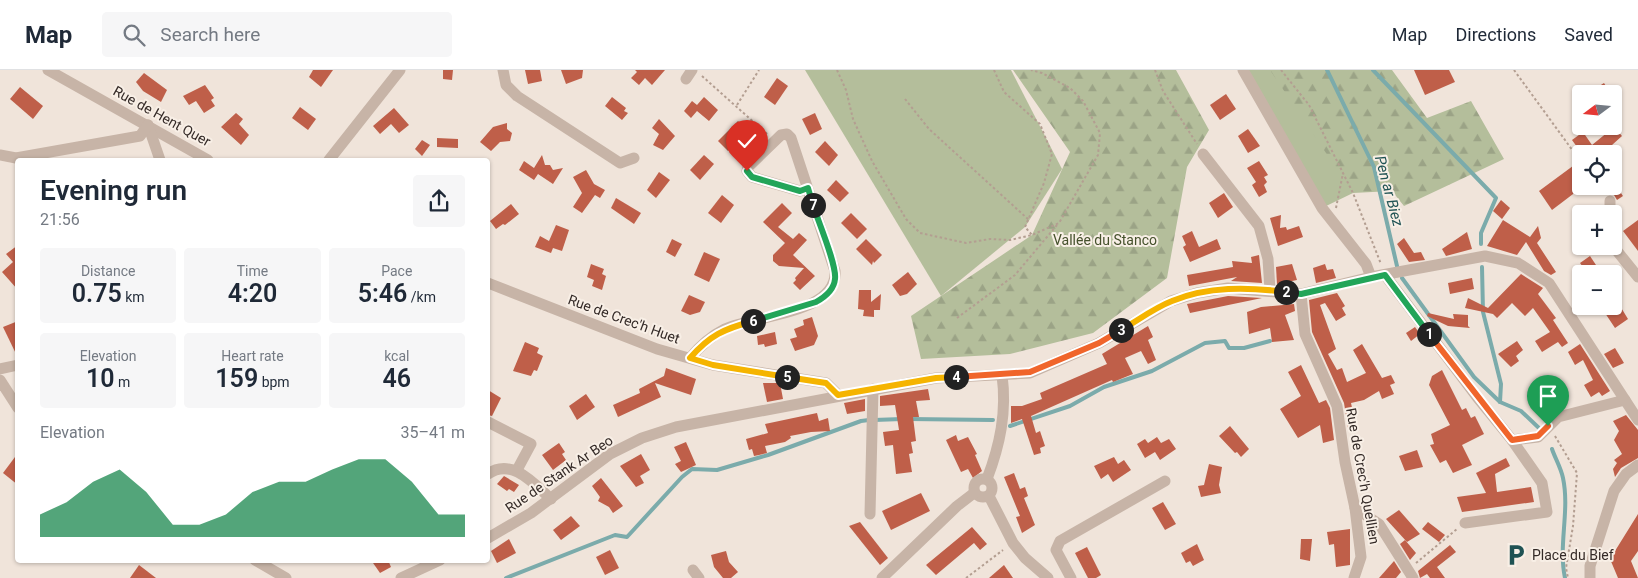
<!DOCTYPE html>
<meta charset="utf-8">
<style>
body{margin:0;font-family:Roboto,sans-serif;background:#f6f6f7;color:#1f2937;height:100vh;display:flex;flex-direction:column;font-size:19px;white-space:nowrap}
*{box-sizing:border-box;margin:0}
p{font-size:16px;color:#747a83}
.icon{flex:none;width:28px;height:28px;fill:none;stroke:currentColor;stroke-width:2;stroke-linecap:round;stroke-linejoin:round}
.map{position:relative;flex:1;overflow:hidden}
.sheet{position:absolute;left:15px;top:88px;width:475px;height:405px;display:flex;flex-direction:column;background:#fff;border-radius:5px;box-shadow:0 1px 4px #0004}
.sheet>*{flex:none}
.needle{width:32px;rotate:254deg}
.controls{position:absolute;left:1572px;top:15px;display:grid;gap:10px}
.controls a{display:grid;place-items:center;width:50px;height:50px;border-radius:5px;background:#fff;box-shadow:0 1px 4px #0004;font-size:25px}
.pin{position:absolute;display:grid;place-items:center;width:42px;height:42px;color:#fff;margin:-51px -21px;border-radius:50% 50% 50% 0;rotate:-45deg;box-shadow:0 0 5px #0007}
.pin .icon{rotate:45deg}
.km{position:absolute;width:25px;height:25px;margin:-12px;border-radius:50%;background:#222;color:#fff;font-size:14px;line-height:25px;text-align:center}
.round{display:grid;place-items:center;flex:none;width:52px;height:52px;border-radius:5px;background:#f6f6f7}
.overview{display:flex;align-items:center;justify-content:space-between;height:85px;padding:0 25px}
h1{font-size:28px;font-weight:600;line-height:38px}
.stats{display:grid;grid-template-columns:repeat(3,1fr);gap:8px;height:85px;padding:5px 25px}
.stats div{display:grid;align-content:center;border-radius:5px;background:#f6f6f7;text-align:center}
.stats b{font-size:25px;font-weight:600}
.stats small{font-size:14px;font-weight:400}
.stats p{font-size:14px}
.chart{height:140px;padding:10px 25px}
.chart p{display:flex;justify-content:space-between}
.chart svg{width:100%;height:90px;margin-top:5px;fill:#0b8043;opacity:.7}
header{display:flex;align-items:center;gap:30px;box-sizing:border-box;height:70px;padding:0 25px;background:#fff;border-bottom:1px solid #e0e1e3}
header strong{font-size:24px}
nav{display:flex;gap:28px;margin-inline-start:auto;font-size:18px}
.search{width:350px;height:45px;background:#f6f6f7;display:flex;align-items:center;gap:12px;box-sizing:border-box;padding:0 18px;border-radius:5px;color:#747a83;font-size:19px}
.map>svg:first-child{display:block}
.grass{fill:#b4be9b}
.forest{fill:url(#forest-firs)}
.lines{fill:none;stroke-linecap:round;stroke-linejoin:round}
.stream{stroke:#7babab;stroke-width:4}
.building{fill:#bf5f49}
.path{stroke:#b39e91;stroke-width:2;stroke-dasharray:2.5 2.5;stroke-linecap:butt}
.minor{stroke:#c7b4a7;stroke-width:11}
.split-1-casing{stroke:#fff;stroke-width:10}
.split-2-casing{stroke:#fff;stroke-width:10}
.split-3-casing{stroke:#fff;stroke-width:10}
.split-4-casing{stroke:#fff;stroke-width:10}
.split-5-casing{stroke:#fff;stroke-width:10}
.split-6-casing{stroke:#fff;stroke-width:10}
.split-7-casing{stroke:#fff;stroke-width:10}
.split-8-casing{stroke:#fff;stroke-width:10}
.split-1{stroke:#f0652b;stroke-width:6}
.split-2{stroke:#22a559;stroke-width:6}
.split-3{stroke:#f5b400;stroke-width:6}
.split-4{stroke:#f0652b;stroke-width:6}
.split-5{stroke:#f5b400;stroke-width:6}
.split-6{stroke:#f5b400;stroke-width:6}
.split-7{stroke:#22a559;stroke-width:6}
.split-8{stroke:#22a559;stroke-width:6}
.labels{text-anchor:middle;stroke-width:4;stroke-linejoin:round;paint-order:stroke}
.street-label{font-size:14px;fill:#342a27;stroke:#f8efe6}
.park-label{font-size:14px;fill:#45512c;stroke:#f8efe6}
.poi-label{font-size:14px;fill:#342a27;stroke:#f8efe6;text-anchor:start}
.water-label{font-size:15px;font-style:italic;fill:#1f5253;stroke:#f8efe6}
</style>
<header>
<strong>Map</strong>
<div class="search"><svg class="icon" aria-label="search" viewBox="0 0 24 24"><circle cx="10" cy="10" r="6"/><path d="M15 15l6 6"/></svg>Search here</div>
<nav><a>Map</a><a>Directions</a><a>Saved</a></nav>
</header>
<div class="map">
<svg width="1638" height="508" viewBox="0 0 1638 508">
<defs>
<pattern id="forest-firs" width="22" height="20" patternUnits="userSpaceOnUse" patternTransform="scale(1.25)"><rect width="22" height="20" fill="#b4be9b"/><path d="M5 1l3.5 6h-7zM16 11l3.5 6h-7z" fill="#9ba386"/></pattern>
</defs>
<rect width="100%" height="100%" fill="#f0e4da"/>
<g class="grass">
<polygon points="805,0 1011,0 1062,99 1025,157 941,226"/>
<polygon points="1243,0 1290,0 1353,123 1322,138"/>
</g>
<g class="forest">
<polygon points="1013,0 1176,0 1209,60 1187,97 1167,208 1093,263 1010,284 921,289 911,246 1032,165 1070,82"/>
<polygon points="1270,0 1392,0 1427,48 1471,31 1504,89 1404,136 1392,121 1353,123"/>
</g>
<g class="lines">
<g class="stream">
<polyline points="1327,0 1374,97 1397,196"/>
<polyline points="1373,0 1496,128 1481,163 1481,174"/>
<polyline points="1482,197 1483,242 1501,314 1500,332"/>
<polyline points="1402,208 1474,307 1500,332 1521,341 1540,359"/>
<polyline points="909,349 993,350"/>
<polyline points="874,350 902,349"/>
<polyline points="1010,356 1070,336 1104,317 1152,301 1205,273 1225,271 1229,278 1244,278 1270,271"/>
<path d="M1552 379C1555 388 1561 398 1563 408 1570 441 1558 475 1565 508"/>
<polyline points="506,508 615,465 627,467 682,407 692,399 717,400 768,385 861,351 869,350"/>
</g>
</g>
<g class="building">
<polygon points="313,0 333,0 321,17 309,7"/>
<polygon points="443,0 453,0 452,10 443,9"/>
<polygon points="525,0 540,0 542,11 528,14"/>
<polygon points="561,0 583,0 582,8 566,14"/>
<polygon points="635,0 665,0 652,15 645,8 639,15 631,8 637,2"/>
<polygon points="1414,0 1449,0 1455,12 1425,25"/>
<polygon points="144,3 167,20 161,32 143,21 136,12"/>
<polygon points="777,8 788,16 775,35 764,27"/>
<polygon points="1604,13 1611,24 1587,24"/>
<polygon points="205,15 214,28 211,30 215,36 204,43 196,31 189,35 183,26"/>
<polygon points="20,17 43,36 33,49 10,29"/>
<polygon points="1226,24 1236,39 1220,50 1210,35"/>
<polygon points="612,27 626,38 624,41 628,43 622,50 605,36"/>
<polygon points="704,27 718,40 709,51 697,41 691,48 684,41 692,31 697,35"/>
<polygon points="300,37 316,49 308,60 292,48"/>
<polygon points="394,38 409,55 399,63 391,54 380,64 373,56"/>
<polygon points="236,43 243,49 239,54 249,65 241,75 221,57"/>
<polygon points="815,43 822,59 810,65 802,49"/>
<polygon points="659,49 675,66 663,80 653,75 659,64 652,58"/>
<polygon points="738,51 749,62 728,81 718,71"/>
<polygon points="507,53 507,59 512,63 510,71 500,72 491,81 480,72 493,57"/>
<polygon points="1614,57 1622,66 1602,84 1582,84 1572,70 1583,62 1592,75"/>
<polygon points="1248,59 1260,76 1248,83 1238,66"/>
<polygon points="437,68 458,69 458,78 437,77"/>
<polygon points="422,70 430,75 422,86 415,79"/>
<polygon points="825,71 838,85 829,96 815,82"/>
<polygon points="542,85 545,95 550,95 553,100 563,98 553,114 538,104 534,110 519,100 524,91 534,98"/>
<polygon points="704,85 714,94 700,110 690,100"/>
<polygon points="1581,90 1581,118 1552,140 1539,121"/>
<polygon points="1259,91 1268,105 1264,107 1267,112 1264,115 1267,122 1259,127 1252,115 1256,112 1247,98"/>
<polygon points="586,100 594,114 605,120 600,128 595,125 582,143 573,137 582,123 573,107"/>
<polygon points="659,102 670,110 656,128 647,120"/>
<polygon points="836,110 849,123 840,132 827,120"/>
<polygon points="1602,116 1616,116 1623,126 1617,130 1614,125 1608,124"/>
<polygon points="1224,123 1233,137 1218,148 1209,133"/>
<polygon points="722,125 734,135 721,153 708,143"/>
<polygon points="616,128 641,143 634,154 611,138"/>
<polygon points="1501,130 1510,138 1502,149 1493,141"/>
<polygon points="782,133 792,143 778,157 793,169 799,163 807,170 793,185 815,206 800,220 793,213 796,210 795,208 804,198 779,196 773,191 773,185 785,173 763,152"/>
<polygon points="511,134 519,144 505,155 503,154 496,159 490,151"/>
<polygon points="851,143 867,159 857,169 841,153"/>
<polygon points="1281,145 1280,158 1286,157 1287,160 1299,156 1303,167 1278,176 1270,148"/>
<polygon points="1503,150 1530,167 1538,156 1541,168 1537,173 1556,202 1551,205 1544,201 1526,172 1517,185 1487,176"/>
<polygon points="1638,150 1638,181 1623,161"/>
<polygon points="556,155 569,160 562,181 553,178 551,183 535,177 540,166 549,171"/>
<polygon points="1192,161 1199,177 1217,169 1221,179 1190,192 1183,177 1186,175 1182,166"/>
<polygon points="1467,162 1472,179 1446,186 1442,179"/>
<polygon points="1404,168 1414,183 1421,182 1425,190 1409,192 1397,174"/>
<polygon points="672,169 682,174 675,187 666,182"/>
<polygon points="866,169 882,185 874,193 873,191 872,195 856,179"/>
<polygon points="18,175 18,220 2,202 13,192 6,184"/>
<polygon points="704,182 720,189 709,212 694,205"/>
<polygon points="1259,185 1262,213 1231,211 1237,207 1189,216 1187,205 1233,197 1232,191 1252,193 1251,187"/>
<polygon points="1590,186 1602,204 1588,204 1580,193"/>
<polygon points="591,194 604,199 602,204 606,206 602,220 592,216 594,210 587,207"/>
<polygon points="1292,194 1297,210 1277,214 1276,197"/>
<polygon points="1325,194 1327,200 1333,199 1336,208 1316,213 1313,198"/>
<polygon points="908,202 917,214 907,224 900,226 892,215"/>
<polygon points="1521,204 1543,218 1538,224 1556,248 1553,250 1568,273 1562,277 1558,272 1542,282 1535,271 1550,262 1533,238 1525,246 1512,233 1497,248 1493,244 1465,238 1468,228 1488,238"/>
<polygon points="1472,208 1474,219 1450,224 1448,213"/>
<polygon points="859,220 871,220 871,232 881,224 880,240 874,240 874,247 863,246 864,240 858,239"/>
<polygon points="1337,223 1345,236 1342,238 1346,245 1336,251 1325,233 1320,235 1336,279 1328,284 1337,300 1342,298 1347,312 1366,303 1353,280 1362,274 1382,308 1391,305 1395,313 1390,315 1394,324 1382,329 1379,321 1364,330 1351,333 1356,356 1348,358 1344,333 1312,262 1309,230"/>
<polygon points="689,225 705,232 700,242 690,245 681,241"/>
<polygon points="1228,226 1262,228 1190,243 1187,234"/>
<polygon points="1617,231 1628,249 1615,258 1603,240 1614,236"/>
<polygon points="1294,234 1295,241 1285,245 1294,270 1272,272 1270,258 1249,264 1247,242 1261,237"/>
<polygon points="1428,243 1454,249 1453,244 1468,245 1468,256 1470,258 1448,256 1427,246"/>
<polygon points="812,247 818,266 814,275 795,281 790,269 797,267 794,259 804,255 803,250"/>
<polygon points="18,251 18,288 3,257"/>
<polygon points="1148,256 1153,267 1148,270 1156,290 1148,294 1141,281 1125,288 1133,304 1113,312 1112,310 1031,346 1036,363 1040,361 1045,376 1040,378 1041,383 1034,385 1022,349 1011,353 1011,336 1022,336 1042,329 1040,323 1107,294 1102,284"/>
<polygon points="1415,257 1420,264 1411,271 1406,263"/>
<polygon points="775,262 777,274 765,277 764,274 758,275 757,266"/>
<polygon points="1517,271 1523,280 1516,286 1519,291 1511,297 1498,284"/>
<polygon points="525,272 539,278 537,283 543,286 537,301 534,300 531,306 513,301"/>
<polygon points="1580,274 1610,321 1602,326 1599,322 1591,327 1584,315 1593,310 1583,290 1575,295 1568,282"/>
<polygon points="1615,278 1624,293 1613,298 1604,284"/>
<polygon points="1301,295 1319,333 1326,330 1330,338 1334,370 1323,373 1320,355 1298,368 1280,339 1301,326 1288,302"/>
<polygon points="666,298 696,309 691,325 655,313 661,327 618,347 613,335 640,323 639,319 664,306"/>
<polygon points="1442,300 1462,340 1466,338 1471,348 1475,346 1484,364 1462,375 1472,395 1453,403 1446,390 1440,393 1430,375 1434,374 1431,364 1450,355 1429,315 1432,306"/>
<polygon points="763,313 780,313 783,329 767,332"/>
<polygon points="928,319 930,330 916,331 919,347 913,347 916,371 911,372 913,383 909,384 912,402 896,404 893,375 885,376 883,362 899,360 895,335 880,336 880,326"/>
<polygon points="488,320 501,328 492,346 488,345"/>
<polygon points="586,324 595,337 577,350 569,336"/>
<polygon points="865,329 865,341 847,344 844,333"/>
<polygon points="817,343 819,351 828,348 830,361 811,362 790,366 791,368 785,372 765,376 767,383 759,385 754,386 752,379 749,380 746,369 768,363 765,354"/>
<polygon points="1626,345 1638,360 1638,388 1621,398 1615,407 1613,399 1617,393 1614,390 1622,384 1614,370 1619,361 1613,351"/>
<polygon points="1230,356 1249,379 1241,387 1237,382 1235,383 1219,366"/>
<polygon points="956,365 958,371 968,367 977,384 975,385 982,401 973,408 968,399 961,402 946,370"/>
<polygon points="1157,367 1161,373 1169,369 1176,379 1160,390 1155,382 1145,388 1137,374 1145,369 1148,373"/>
<polygon points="686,372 696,395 681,402 675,394 681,391 674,377"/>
<polygon points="559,373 565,382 562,384 566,390 553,400 542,385"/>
<polygon points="1417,380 1423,397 1405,401 1399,386"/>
<polygon points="18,383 18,415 3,403"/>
<polygon points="641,384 650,400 640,406 644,413 636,417 620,396"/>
<polygon points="1114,387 1118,394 1124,390 1131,400 1113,412 1108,404 1101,409 1094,396"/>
<polygon points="1506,388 1510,396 1495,404 1497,422 1531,417 1534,432 1462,442 1457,427 1486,423 1476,403"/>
<polygon points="1209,394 1222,397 1219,415 1221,423 1201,427 1198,416 1204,415"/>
<polygon points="1014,403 1020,419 1025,417 1028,426 1024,428 1035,455 1022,463 1016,447 1020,446 1004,407"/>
<polygon points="504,406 519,415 514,422 509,419 507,421 497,414"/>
<polygon points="601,408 623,436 613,443 609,437 598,431 600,427 592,416"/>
<polygon points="921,423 930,441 891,460 882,441"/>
<polygon points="1163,432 1176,454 1165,460 1152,438"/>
<polygon points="1399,440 1420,464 1407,472 1386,449"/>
<polygon points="1638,444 1638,481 1631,491 1638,508 1618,508 1610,489"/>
<polygon points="571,446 580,456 561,470 553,460"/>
<polygon points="860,452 888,488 880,495 849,456"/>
<polygon points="1428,452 1445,465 1439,472 1422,459"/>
<polygon points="972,457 987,474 980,480 974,473 936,505 926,495"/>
<polygon points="1350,459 1350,495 1336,497 1334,474 1329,475 1327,462"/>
<polygon points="509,469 516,483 497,493 491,481"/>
<polygon points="1301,469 1312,469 1310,491 1300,489"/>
<polygon points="1405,470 1416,483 1410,490 1400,474"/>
<polygon points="1197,474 1204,490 1193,496 1190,491 1186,493 1181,483"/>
<polygon points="1450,475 1456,482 1437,497 1445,508 1430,508 1427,504 1420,508 1418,501"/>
<polygon points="1087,477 1101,505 1096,508 1088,508 1075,483"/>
<polygon points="610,480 619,498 605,505 596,487"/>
<polygon points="726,481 729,492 738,502 731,508 723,508 714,497 711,485"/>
<polygon points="371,490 388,490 391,497 380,503"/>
<polygon points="1394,491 1401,502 1396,508 1379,508"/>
<polygon points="139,495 156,508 130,508"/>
<polygon points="1004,495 1013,508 989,508"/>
</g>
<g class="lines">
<g class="path">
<polyline points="837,0 846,20 853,49 872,91 906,149 920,163 966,173 990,169 1010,170 1032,165 1059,153 1098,85 1100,63 1083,31 1070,18 1042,3 1031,0"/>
<polyline points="994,0 1004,22 1040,54 1052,84 1044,113 1025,157 1032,165"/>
<polyline points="1155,0 1163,21 1197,74"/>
<polyline points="1281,0 1309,35 1353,123 1381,194"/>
<polyline points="1514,0 1581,92"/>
<polyline points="702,6 767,64"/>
<polyline points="905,29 929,59 1029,150"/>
<polyline points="737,35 759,0"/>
<polyline points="1599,116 1604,122"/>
<polyline points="1336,138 1343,103"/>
<polyline points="957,248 1015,205 1057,155"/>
<polyline points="1555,366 1577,403 1573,456 1566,498 1568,508"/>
<polyline points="1416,493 1457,459"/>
<polyline points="966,508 1003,480"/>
</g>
<g class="minor">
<polyline points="48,0 208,90"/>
<polyline points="503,0 506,15 517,26 620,93 634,88"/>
<polyline points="1243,0 1322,138 1366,194 1371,207"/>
<polyline points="686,9 692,0"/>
<polyline points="148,55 160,90"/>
<polyline points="1203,84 1259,156 1268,189 1270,220"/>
<polyline points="0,85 16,88 140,66 148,55"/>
<polyline points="329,90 400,0"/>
<polyline points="1610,131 1610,144"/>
<polyline points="1613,176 1638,207"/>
<polyline points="1385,205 1477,327 1512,370 1542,413 1547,442 1465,453"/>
<polyline points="488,213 657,279 713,295 826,313 838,325"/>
<polyline points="1301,224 1305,264 1337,336 1345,392 1355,438 1361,487 1354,508"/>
<path d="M690 288C700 276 711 266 725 259 755 245 838 244 835 201L791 68 787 64 781 65 748 97 747 101 752 107 800 121 807 118"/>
<polyline points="0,299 18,295"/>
<polyline points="0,310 18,338"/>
<polyline points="488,352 531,374 517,400"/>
<polyline points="1512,370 1538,367 1558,347 1625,330"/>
<path d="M488 404C512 387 534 414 551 429"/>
<circle cx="983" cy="418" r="9"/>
<path d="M987 409C1000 375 1007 342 1002 305"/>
<polyline points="989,426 1013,473 1025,488 1048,508"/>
<polyline points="1355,438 1379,454 1413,508"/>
<polyline points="870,444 873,319"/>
<polyline points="488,468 531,443 610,384 642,368 676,357 936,308 1030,303 1099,273 1171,231 1197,223 1228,218 1301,224 1371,207 1485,186 1518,193 1549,213 1638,350"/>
<polyline points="255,490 286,508"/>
<polyline points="693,500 699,508"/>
<polyline points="401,508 440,490"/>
<polyline points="882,508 957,436 974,423"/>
<polyline points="1071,508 1056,480 1060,471 1165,411"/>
<polyline points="1590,508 1590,496 1614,421 1626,404 1638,395"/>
</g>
</g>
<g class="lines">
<defs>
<polyline id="split-1" points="1429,264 1512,370 1538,366 1548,356"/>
<polyline id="split-2" points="1286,222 1301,224 1385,205 1429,264"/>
<path id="split-3" d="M1121 260C1137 251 1154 238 1172 231 1208 216 1248 217 1286 222"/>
<polyline id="split-4" points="956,307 1030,302 1099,273 1121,260"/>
<polyline id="split-5" points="787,307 826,313 838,325 936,308 956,307"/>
<path id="split-6" d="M753 251C724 259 710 265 690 288L713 295 787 307"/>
<path id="split-7" d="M753 251 816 232C825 227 834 220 835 209 837 195 818 151 813 135"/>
<polyline id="split-8" points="747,101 752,107 800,121 808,118 813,135"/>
</defs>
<use href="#split-1" class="split-1-casing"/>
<use href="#split-2" class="split-2-casing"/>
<use href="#split-3" class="split-3-casing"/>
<use href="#split-4" class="split-4-casing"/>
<use href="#split-5" class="split-5-casing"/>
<use href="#split-6" class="split-6-casing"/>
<use href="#split-7" class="split-7-casing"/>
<use href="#split-8" class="split-8-casing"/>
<use href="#split-1" class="split-1"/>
<use href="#split-2" class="split-2"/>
<use href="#split-3" class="split-3"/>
<use href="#split-4" class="split-4"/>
<use href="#split-5" class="split-5"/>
<use href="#split-6" class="split-6"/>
<use href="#split-7" class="split-7"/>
<use href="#split-8" class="split-8"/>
</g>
<defs>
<symbol id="parking-bare" viewBox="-9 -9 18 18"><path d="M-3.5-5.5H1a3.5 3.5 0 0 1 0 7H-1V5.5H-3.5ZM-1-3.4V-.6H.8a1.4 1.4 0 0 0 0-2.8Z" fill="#1f5253" stroke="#f8efe6" stroke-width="2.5" paint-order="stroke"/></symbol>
</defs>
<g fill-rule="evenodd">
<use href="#parking-bare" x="1500" y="469" width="32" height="32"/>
</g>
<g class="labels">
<g class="street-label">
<text transform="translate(162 46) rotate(29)" y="5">Rue de Hent Quer</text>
<text transform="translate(624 249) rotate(20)" y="5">Rue de Crec'h Huet</text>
<text transform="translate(559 404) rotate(-34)" y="5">Rue de Stank Ar Beo</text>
<text transform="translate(1363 406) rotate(80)" y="5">Rue de Crec'h Quellien</text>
</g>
<g class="park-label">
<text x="1105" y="175">Vallée du Stanco</text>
</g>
<g class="poi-label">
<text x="1532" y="490">Place du Bief</text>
</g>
<g class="water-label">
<text transform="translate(1389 121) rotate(75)" y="5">Pen ar Biez</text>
</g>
</g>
</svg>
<div class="controls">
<a><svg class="needle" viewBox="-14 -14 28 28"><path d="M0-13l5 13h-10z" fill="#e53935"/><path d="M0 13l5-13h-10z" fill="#747a83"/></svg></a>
<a><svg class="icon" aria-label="locate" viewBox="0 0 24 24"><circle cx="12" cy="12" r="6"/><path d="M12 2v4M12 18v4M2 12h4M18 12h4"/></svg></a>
<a>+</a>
<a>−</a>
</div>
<div class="pin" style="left:1548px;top:356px;background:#1e9e55"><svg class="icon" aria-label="arrive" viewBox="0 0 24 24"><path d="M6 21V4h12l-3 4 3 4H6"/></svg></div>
<div class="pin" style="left:747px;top:101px;background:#d93025"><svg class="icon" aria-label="check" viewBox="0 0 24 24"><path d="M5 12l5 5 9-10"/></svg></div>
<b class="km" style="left:1429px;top:264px">1</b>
<b class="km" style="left:1286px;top:222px">2</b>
<b class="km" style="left:1121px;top:260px">3</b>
<b class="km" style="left:956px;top:307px">4</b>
<b class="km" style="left:787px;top:307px">5</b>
<b class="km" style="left:753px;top:251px">6</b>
<b class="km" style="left:813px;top:135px">7</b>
<section class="sheet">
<div class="overview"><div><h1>Evening run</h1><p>21:56</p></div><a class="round"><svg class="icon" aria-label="share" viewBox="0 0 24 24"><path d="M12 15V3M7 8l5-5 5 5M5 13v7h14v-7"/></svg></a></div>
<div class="stats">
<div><p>Distance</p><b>0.75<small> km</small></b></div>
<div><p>Time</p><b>4:20</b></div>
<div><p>Pace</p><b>5:46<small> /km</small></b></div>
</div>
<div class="stats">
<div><p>Elevation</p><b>10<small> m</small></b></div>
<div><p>Heart rate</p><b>159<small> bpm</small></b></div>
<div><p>kcal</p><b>46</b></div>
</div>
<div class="chart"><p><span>Elevation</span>35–41 m</p>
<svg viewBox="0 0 160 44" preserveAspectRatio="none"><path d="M0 44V33L10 27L20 17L30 11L40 22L50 38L60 38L70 33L80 22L90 17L100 17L110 11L120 6L130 6L140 17L150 33L160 33V44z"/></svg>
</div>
</section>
</div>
